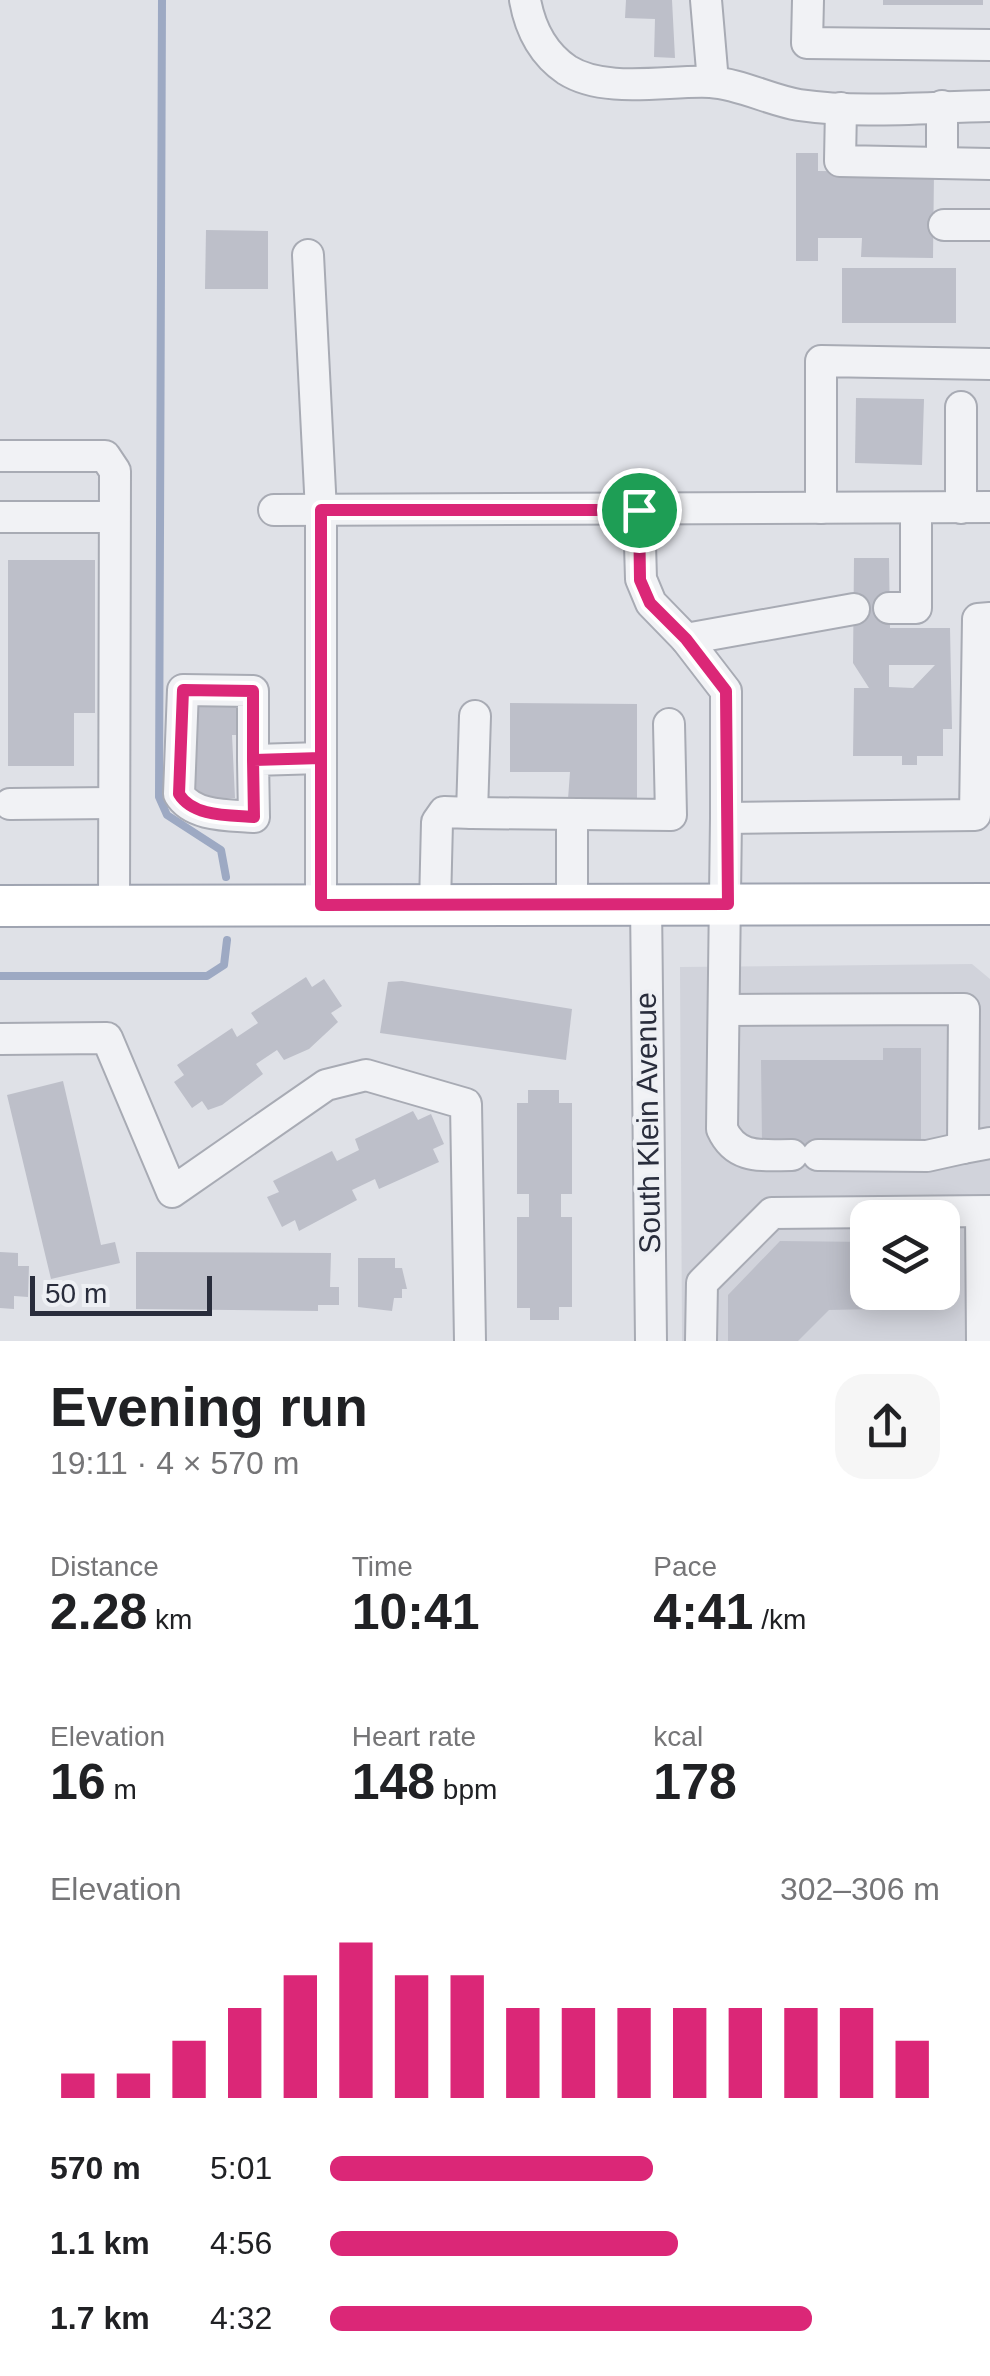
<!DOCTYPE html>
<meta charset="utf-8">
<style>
body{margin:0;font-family:Helvetica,sans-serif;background:#f6f6f6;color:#202124;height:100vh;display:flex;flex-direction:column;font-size:38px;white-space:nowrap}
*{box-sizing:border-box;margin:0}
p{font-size:32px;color:#757577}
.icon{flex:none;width:55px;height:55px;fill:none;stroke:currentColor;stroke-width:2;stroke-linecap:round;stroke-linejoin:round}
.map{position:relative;height:1341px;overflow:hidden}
.panel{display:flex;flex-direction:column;background:#fff;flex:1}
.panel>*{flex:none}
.buttons{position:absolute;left:850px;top:1200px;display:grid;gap:20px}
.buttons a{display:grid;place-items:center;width:110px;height:110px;border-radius:20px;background:#fff;box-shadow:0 5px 25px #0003;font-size:50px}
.scale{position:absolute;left:30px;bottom:25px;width:182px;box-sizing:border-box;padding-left:10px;border:5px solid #292d3c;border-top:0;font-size:28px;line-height:35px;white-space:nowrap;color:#292d3c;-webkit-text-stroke:8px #eef0f4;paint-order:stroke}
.pin{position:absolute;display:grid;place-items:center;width:85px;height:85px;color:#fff;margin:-42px;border:5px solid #fff;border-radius:50%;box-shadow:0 2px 10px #0007}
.round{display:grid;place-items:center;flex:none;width:105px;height:105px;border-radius:30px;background:#f6f6f6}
.summary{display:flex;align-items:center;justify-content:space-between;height:170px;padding:0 50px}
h1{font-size:55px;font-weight:700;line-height:75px}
.figures{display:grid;grid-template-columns:repeat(3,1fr);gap:15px;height:170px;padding:10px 50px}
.figures div{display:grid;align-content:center}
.figures b{font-size:50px;font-weight:700}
.figures small{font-size:28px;font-weight:400}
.figures p{font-size:28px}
.chart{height:280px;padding:20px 50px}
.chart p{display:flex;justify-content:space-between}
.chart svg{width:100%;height:180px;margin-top:10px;stroke:#db2777;stroke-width:6}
ul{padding:0 50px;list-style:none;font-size:32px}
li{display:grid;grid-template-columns:160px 120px 1fr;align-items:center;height:75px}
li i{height:25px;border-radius:12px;background:#db2777}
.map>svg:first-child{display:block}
.built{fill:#d1d3db;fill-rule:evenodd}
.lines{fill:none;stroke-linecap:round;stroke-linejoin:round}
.stream{stroke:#9da9c3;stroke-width:8}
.building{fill:#bdbfc9;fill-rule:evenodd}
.minor-casing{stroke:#a8abb4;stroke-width:34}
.major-casing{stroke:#9fa4b1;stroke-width:44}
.minor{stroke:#f1f2f5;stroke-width:30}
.major{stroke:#fff;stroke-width:40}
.route-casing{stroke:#fff;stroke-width:20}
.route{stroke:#db2777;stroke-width:12}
.labels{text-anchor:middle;stroke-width:8;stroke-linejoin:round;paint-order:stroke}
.street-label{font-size:30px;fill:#292d3c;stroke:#eef0f4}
</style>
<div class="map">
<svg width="990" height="1341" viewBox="0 0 990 1341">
<rect width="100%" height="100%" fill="#dfe1e7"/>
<path class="built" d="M972 964 990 979V1341H682L680 967ZM868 1218H942V1292H868Z"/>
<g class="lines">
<g class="stream">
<polyline points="162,0 159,797 167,815 221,850 226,877"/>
<polyline points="0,976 207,976 224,965 227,940"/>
</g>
</g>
<g class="building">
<polygon points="626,0 672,0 675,58 654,57 655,19 625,18"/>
<rect x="883" y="0" width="100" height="5"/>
<polygon points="796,153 818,153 818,171 934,172 933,258 861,257 862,238 818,238 818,261 796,261"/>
<polygon points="206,230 268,231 268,289 205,289"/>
<rect x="842" y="268" width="114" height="55"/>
<polygon points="856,398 924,399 922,465 855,463"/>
<path d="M854 558H889L890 628H950L952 729H943V756H917V765H902V756H853L854 688H869L853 663ZM889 665H935L913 688 889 687Z"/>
<polygon points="8,560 95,560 95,713 74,713 74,766 8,766"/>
<polygon points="196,698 237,698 236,735 232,735 235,798 196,798"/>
<polygon points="510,703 637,704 637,800 568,799 570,772 510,772"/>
<polygon points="306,977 312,987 324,979 342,1006 331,1013 338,1022 309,1049 284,1060 277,1050 256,1064 263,1074 222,1105 208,1110 202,1101 192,1108 174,1082 184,1075 177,1065 232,1028 237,1037 258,1023 251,1013"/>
<polygon points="402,981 572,1009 566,1060 380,1033 388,982"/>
<polygon points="883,1048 921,1048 921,1142 818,1164 792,1164 762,1142 761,1060 883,1060"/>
<polygon points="63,1081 101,1245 115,1242 120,1263 51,1279 7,1095"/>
<polygon points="528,1090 559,1090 559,1103 572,1103 572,1194 561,1194 561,1217 572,1217 572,1307 559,1307 559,1320 530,1320 530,1308 517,1308 517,1217 529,1217 529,1194 517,1194 517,1103 528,1103"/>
<polygon points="413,1111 418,1120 431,1114 444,1144 433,1149 439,1162 379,1189 375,1179 352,1190 357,1200 299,1231 295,1220 282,1227 267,1197 279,1192 273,1181 332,1151 337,1161 359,1150 355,1139"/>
<polygon points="780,1241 868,1242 868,1292 937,1292 937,1298 872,1298 872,1309 829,1310 798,1341 728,1341 728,1295"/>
<polygon points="0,1252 18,1253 18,1266 29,1266 28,1297 14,1296 14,1309 0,1308"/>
<polygon points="136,1252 331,1253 330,1287 339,1287 339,1305 318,1305 318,1311 136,1309"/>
<polygon points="358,1258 395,1258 395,1268 402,1268 407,1289 402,1289 402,1298 394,1298 392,1311 358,1307"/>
</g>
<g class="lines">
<defs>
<g id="minor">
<path d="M525 0C530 28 542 53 567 70 605 94 667 80 710 82 741 84 769 100 799 105 861 114 928 107 990 106"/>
<polyline points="706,0 713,82"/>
<polyline points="808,0 807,43 990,45"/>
<polyline points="942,106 942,163"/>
<polyline points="841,108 840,161 990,164"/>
<polyline points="944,225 990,225"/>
<polyline points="308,255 321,511 321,905"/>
<polyline points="961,407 961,508"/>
<polyline points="0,456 105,456 115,471 114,906"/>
<polyline points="821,508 821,361 990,364"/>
<polyline points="639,509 641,579 651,603 686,639 726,691 726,818 975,815 978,619 990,618"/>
<polyline points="274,510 990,507"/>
<polyline points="0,517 114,517"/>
<polyline points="889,608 916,608 916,508"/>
<polyline points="686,639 854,609"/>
<path d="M253 760V691L183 690 179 794C193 817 229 815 254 817L253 760 321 758"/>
<polyline points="10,804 112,803"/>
<polyline points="472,813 671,815 669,724"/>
<polyline points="572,815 572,903"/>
<path d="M726 818 722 1129C736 1160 762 1155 792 1155"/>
<polyline points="646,904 651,1341"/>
<polyline points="435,905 437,822 444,812 472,813 475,716"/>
<polyline points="726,1010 964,1009 963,1148 990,1143"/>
<polyline points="0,1039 107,1038 172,1192 326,1085 366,1075 466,1104 470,1341"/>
<polyline points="818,1155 927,1156 963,1148"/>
<polyline points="981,1212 982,1341"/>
<polyline points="701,1341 702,1283 772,1213 990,1211"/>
</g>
<polyline id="major" points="0,906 990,904"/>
</defs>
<use href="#minor" class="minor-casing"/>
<use href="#major" class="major-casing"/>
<use href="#minor" class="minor"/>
<use href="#major" class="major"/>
</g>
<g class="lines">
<defs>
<path id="route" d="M639 510H321V758L253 760 254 817C229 815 193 817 179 794L183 690 253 691V760L321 758V905L728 904 726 691 686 639 650 603 640 580 639 510"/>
</defs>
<use href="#route" class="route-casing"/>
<use href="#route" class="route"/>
</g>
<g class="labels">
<g class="street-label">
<text transform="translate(648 1123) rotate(-91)" y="10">South Klein Avenue</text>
</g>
</g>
</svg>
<div class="buttons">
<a><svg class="icon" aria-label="layers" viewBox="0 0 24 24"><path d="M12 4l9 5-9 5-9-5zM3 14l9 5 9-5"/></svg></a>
</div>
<div class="scale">50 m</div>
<div class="pin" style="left:639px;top:510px;background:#1e9e55"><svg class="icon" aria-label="arrive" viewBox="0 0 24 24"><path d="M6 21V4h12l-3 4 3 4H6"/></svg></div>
</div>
<section class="panel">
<div class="summary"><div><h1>Evening run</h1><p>19:11 · 4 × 570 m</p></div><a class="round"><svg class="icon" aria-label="share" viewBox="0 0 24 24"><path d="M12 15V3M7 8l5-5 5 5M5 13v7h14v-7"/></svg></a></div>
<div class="figures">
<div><p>Distance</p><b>2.28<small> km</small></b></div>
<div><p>Time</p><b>10:41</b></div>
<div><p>Pace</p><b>4:41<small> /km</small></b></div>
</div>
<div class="figures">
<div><p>Elevation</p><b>16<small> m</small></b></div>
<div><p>Heart rate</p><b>148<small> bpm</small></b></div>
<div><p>kcal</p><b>178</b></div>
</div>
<div class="chart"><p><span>Elevation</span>302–306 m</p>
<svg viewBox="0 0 160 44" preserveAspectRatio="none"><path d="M5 44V38M15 44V38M25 44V30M35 44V22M45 44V14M55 44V6M65 44V14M75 44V14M85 44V22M95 44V22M105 44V22M115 44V22M125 44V22M135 44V22M145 44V22M155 44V30"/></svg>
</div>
<ul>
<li><b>570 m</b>5:01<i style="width:53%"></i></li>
<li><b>1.1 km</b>4:56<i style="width:57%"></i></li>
<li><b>1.7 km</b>4:32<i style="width:79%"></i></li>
</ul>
</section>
